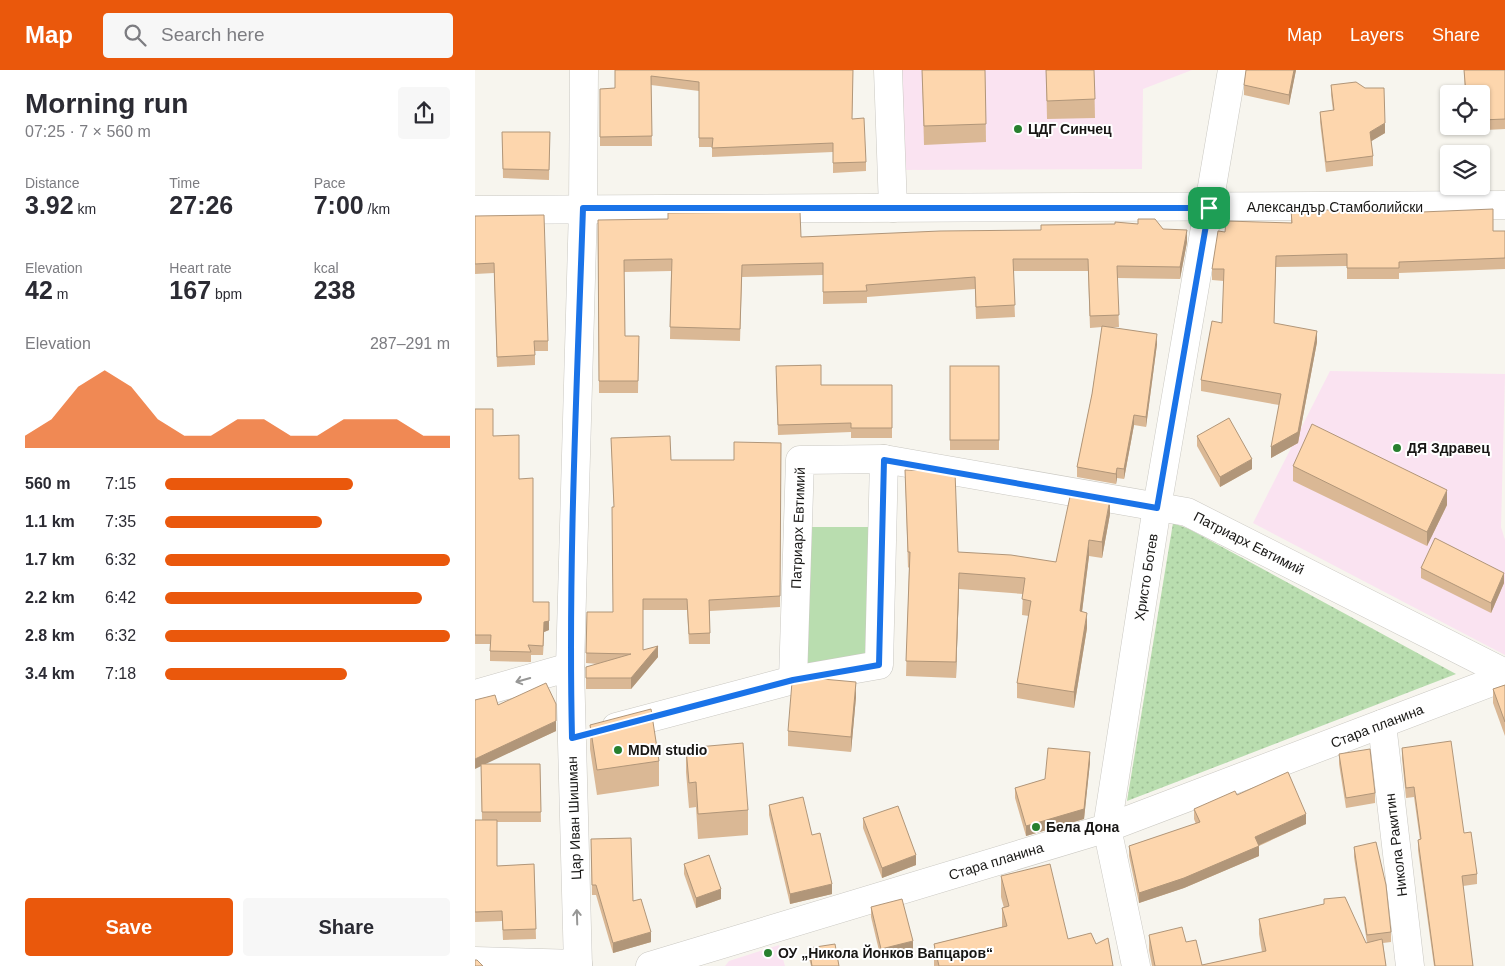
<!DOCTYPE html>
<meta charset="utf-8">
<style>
body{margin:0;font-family:Arial,sans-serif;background:#f7f7f7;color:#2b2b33;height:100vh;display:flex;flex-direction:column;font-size:19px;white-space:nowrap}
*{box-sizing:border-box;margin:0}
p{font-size:16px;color:#7c7c81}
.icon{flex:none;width:28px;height:28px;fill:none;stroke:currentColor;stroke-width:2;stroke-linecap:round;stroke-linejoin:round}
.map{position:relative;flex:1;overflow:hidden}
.panel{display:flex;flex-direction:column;background:#fff;width:475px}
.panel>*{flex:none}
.tools{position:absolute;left:965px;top:15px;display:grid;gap:10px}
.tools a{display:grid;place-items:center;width:50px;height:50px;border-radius:5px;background:#fff;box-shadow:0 1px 4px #0004;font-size:25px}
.pin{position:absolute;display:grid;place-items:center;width:42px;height:42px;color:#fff;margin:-21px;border-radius:10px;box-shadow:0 2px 8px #0006}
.round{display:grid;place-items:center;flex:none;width:52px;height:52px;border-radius:5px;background:#f7f7f7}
.summary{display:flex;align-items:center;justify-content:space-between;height:85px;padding:0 25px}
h1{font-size:28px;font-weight:800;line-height:38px}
.stats{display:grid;grid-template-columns:repeat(3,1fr);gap:8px;height:85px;padding:5px 25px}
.stats div{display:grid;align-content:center}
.stats b{font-size:25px;font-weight:800}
.stats small{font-size:14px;font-weight:400}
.stats p{font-size:14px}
.chart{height:140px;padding:10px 25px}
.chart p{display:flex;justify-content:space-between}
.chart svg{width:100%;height:90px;margin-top:5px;fill:#ea580c;opacity:.7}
.cta{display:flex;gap:10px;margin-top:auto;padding:10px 25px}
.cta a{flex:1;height:58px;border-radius:5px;background:#ea580c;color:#fff;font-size:20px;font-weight:800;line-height:58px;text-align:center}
.cta a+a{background:#f7f7f7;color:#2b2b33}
ul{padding:0 25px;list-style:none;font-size:16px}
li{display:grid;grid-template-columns:80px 60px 1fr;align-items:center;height:38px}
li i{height:12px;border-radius:6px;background:#ea580c}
header{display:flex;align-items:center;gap:30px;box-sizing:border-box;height:70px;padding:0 25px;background:#ea580c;color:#fff}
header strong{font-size:24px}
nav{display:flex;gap:28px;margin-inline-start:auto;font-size:18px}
.search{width:350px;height:45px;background:#f7f7f7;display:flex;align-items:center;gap:12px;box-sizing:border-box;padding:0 18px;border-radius:5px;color:#7c7c81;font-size:19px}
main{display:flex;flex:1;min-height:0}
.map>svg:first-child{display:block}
.education{fill:#fae3f1}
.grass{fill:#b9ddaf}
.park{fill:url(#park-dots)}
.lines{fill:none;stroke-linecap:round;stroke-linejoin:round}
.minor-casing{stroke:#cac8c2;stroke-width:29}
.minor{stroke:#fff;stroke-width:28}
.wall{fill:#dab895}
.shaded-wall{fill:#b19679}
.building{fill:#fdd6ad;stroke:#b19679}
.oneway{stroke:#979796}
.route-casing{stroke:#fff;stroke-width:10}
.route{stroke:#1a73e8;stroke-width:6}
.poi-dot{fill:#28802f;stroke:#fff;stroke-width:2}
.labels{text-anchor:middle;stroke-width:4;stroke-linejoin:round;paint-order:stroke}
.poi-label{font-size:14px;font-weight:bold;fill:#181715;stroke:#fff;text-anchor:start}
.street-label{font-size:14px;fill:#181715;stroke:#fff}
</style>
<header>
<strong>Map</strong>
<div class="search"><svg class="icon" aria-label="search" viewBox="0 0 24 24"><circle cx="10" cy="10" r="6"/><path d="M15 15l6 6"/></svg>Search here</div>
<nav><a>Map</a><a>Layers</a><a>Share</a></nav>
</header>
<main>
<section class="panel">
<div class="summary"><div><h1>Morning run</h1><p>07:25 · 7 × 560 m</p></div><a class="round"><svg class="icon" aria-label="share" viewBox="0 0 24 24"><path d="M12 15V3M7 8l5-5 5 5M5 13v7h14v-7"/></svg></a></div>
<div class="stats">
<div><p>Distance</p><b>3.92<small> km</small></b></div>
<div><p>Time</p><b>27:26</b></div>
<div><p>Pace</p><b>7:00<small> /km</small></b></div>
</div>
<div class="stats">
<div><p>Elevation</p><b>42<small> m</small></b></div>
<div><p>Heart rate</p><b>167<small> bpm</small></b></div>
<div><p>kcal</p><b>238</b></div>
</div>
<div class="chart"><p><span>Elevation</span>287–291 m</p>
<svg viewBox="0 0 160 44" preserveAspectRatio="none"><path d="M0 44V38L10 30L20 14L30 6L40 14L50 30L60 38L70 38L80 30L90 30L100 38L110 38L120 30L130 30L140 30L150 38L160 38V44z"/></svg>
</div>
<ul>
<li><b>560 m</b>7:15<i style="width:66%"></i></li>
<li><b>1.1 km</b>7:35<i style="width:55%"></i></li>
<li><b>1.7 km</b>6:32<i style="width:100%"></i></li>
<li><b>2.2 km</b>6:42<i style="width:90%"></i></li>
<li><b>2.8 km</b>6:32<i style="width:100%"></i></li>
<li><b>3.4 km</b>7:18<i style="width:64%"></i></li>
</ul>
<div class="cta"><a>Save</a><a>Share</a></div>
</section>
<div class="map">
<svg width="1030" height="896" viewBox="0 0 1030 896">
<defs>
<pattern id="park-dots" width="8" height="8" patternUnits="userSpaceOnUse" patternTransform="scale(1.25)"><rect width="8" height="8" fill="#b9ddaf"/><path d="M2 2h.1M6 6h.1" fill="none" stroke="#9ebd96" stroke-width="1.8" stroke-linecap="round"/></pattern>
</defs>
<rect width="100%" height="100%" fill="#f7f5ee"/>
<g class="education">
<polygon points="417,0 717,0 668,19 667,99 419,100"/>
<polygon points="855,301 1030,304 1026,457 1030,470 1030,585 778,453"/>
<polygon points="304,875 310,896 250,896 254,891"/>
</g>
<polygon class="grass" points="334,457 394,457 392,585 332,598"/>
<polygon class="park" points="698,453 714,459 981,604 652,731"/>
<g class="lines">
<defs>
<g id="minor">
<polyline points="413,0 418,138"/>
<polyline points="0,140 1030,135"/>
<polyline points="318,610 325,390 409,389 712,442 1030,603"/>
<polyline points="0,624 95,597"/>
<polyline points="907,654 935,896"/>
<polyline points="141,657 318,610 404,595 409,389"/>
<polyline points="0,891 103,894"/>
<polyline points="103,896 95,597 108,138 109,0"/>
<polyline points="175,896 632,758 1030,607"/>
<polyline points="661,896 632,758 682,437 757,0"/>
</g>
</defs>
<use href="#minor" class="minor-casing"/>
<use href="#minor" class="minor"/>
</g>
<g class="wall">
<polygon points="140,0 378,0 377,49 391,92 391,101 358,103 358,82 237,87 237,77 224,77 224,21 176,15 177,76 125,76 125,19 140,18"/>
<polygon points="447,0 510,0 511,72 449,75"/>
<polygon points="571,0 619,0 620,48 572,49"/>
<polygon points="821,0 814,35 769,25 769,15"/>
<polygon points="989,0 1030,0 1030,59 992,61 992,56 1006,56 1006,24 990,24"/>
<polygon points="856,15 910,63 896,71 898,86 898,96 851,102 845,52 845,42 858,41 856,25"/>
<polygon points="27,62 75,62 74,110 28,108"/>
<polygon points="816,140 923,143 1018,161 1030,161 1030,199 924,203 924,209 872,209 872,196 801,197 799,253 842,272 823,373 796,388 804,335 726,321 726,310 747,253 749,211 737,210 737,199 750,162 816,153"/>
<polygon points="0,146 73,271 73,281 60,281 60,295 22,297 19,203 0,204"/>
<polygon points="123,150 326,167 688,159 712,172 705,209 642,208 644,257 632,257 682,274 671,357 659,355 649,409 642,408 641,414 602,407 602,397 617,324 627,257 615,258 613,201 538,201 540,247 501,249 500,219 392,227 392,233 348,234 348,205 267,207 265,271 195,269 196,201 149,202 150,266 164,266 163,323 124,323"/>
<rect x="475" y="296" width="49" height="84"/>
<polygon points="301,306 346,315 417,315 417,368 376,368 376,362 303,365"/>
<polygon points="0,339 18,366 44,409 58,532 74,560 69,562 68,585 56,585 56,592 15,591 15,574 0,574"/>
<polygon points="722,366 777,399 745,417 722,376"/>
<polygon points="136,368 196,390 259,390 306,373 305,537 235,541 235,574 214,574 212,540 168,540 168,580 183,587 156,619 111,619 111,597 123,594 111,593 112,542 138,542 139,437"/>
<polygon points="818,396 972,435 952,476 818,411"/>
<polygon points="430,400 483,482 581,492 635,444 627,488 614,486 607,542 612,558 599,638 542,628 542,613 554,546 547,545 548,524 484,519 481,608 431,606 434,497 433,498"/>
<polygon points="946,498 1029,513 1016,543 946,508"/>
<polygon points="1030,615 1030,666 1018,633 1018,619"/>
<polygon points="381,627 376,682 313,676 313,661"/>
<polygon points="23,635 81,661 9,694 65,694 66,752 22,752 22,796 59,794 61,869 28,870 27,851 0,852 0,841 7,750 6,696"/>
<polygon points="115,655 184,691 184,716 122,725 115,679"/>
<polygon points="211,678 273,740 273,765 223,769 221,737 214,738 211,702"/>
<polygon points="927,678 989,763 1002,804 1002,814 988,816 998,896 959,896 943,780 943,770 945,770 939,727 931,728 927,688"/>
<polygon points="864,684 900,723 900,733 871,738 864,694"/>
<polygon points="615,692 609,749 551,766 540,728 540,718 570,709"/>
<polygon points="762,725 831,754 784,776 784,786 709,818 664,833 654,786 654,776 721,754 719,749 719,739"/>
<polygon points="294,735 337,765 357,824 315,834 294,745"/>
<polygon points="388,748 441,795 407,808 388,758"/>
<polygon points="116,769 158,831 176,872 138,883 121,825 117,825"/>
<polygon points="879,777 916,862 916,872 908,873 911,896 677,896 674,880 674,865 711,872 727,895 787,882 784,864 784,849 849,834 849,829 891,873 892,873 879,787"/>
<polygon points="209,794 246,829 221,838 209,804"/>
<polygon points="526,806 593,869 621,874 638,896 459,896 459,874 527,857 527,838 529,838 526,827"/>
<polygon points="396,837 438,881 406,889 396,847"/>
<polygon points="334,878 364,896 336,896 334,888"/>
</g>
<g class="shaded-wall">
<polygon points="819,0 821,0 814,35 814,25"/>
<polygon points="910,53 910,63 895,72 895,62"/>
<polygon points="712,160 712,172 705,209 705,197"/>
<polygon points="842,261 842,272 823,373 796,388 796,377"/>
<polygon points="682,264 682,274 671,357 671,347"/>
<polygon points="659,345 659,355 649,409 649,399"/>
<polygon points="777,389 777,399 745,417 745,407"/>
<polygon points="642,398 642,408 641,414 641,404"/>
<polygon points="972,420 972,435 952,476 952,462"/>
<polygon points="635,429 635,444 627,488 627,472"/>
<polygon points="614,470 614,486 605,557 605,541"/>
<polygon points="484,503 484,519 481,608 481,592"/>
<polygon points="1029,503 1029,513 1016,543 1016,533"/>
<polygon points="74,532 74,560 69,562 68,585 69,552"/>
<polygon points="612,543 612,558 599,638 599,622"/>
<polygon points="183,576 183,587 156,619 156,608"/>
<polygon points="381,612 381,627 376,682 376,667"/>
<polygon points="81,651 81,661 0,699 0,689"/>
<polygon points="615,682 615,692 609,749 551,766 551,756"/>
<polygon points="831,744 831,754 780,777 780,767"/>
<polygon points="784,776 784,786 709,818 664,833 664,823"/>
<polygon points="441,785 441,795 407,808 407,798"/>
<polygon points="357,814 357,824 315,834 315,824"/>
<polygon points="246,819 246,829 221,838 221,828"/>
<polygon points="176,862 176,872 138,883 138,873"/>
<polygon points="438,871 438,881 406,889 406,879"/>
</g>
<g class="building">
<polygon points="140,0 378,0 377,49 389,48 391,92 358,93 358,73 237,78 238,68 224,68 224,12 176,6 177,66 125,67 125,19 140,18"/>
<polygon points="447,0 510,0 511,54 449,56"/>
<polygon points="571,0 619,0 620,29 572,31"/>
<polygon points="771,0 819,0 814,25 769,15"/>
<polygon points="989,0 1030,0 1030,49 1006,50 1006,24 991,24"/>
<polygon points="881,12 890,18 909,18 910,53 895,62 898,86 851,92 845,42 859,40 856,15"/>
<polygon points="27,62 75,62 74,100 28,99"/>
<polygon points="1018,139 1018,161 1030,161 1030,188 924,192 924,198 872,198 872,184 801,186 799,253 842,261 823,362 796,377 806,324 726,310 737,251 747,253 749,199 737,199 743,161 750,162 751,151 817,153 816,140 923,140 923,143"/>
<polygon points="325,142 326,167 465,161 566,160 566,155 640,154 640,152 663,154 663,149 680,149 688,159 712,160 705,197 642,196 644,245 615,246 613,189 538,189 540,235 501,237 500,207 391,215 392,221 348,222 348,193 267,195 265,259 195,257 197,189 149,190 150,266 164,266 163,311 124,311 123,150 193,149 193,143"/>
<polygon points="69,145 73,271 59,271 60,285 22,287 19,193 0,194 0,146"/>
<polygon points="627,256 682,264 671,347 659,345 649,399 642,398 641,404 602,397 617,324"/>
<polygon points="346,295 346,315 417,315 417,358 376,358 376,353 303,355 301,296"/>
<rect x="475" y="296" width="49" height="74"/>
<polygon points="0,339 18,339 18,366 44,365 44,409 58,408 58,532 74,532 74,551 69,552 68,576 53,575 56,582 15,581 16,565 0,565"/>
<polygon points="754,348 777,389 745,407 722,366"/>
<polygon points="837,354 972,420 952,462 818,396"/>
<polygon points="195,366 196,390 259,390 259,372 306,373 305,526 234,530 235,563 214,564 212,529 168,529 168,580 183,576 156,608 111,608 111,597 156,584 111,583 112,542 138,542 137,437 139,437 136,368"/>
<polygon points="430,400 480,402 483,482 536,485 581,492 596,422 635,429 627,472 614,470 605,541 612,543 599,622 542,613 556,531 547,529 550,508 484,503 481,592 431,591 435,482 433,482"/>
<polygon points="960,468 1029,503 1016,533 946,498"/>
<polygon points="336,608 381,612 376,667 313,661 317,612"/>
<polygon points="71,613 81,634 81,651 0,689 0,630 20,625 23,635"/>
<polygon points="1030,615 1030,652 1018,619"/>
<polygon points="176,639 184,691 122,700 115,655"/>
<polygon points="976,671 989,763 996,762 1002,804 987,806 998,896 960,896 943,770 946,769 939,717 931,718 927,678"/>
<polygon points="268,673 273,740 223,744 221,712 214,713 211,678"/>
<polygon points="573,678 615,682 609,739 551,756 540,718 570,709"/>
<polygon points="895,679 900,723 871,728 864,684"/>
<polygon points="6,694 65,694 66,742 7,742"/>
<polygon points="813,702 831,744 780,767 784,776 709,808 664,823 654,776 725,752 719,739 760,721 762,725"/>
<polygon points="328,727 337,765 345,763 357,814 315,824 294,735"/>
<polygon points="423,736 441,785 407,798 388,748"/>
<polygon points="0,750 22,750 22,796 59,794 61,859 28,860 27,841 0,842"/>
<polygon points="156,768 158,831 166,829 176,862 138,873 121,815 117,815 116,769"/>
<polygon points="901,772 911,815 916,862 892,865 879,777"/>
<polygon points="234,785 246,819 221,828 209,794"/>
<polygon points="575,794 593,869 616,863 621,874 633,868 638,896 464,896 459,874 532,856 527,838 534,836 526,806"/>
<polygon points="870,827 891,873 907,869 911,896 680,896 674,865 707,857 711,872 721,870 727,895 791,881 784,849 849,834 849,829"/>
<polygon points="427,829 438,871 406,879 396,837"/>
<polygon points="360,874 364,896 337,896 334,878"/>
<polygon points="0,890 2,890 8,896 0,896"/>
</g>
<defs><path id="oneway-shaft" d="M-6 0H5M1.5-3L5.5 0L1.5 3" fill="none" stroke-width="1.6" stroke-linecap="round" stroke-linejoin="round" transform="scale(1.25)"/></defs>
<g class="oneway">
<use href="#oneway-shaft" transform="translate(48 610) rotate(164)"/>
<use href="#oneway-shaft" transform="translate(102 847) rotate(-92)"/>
</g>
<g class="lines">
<defs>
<path id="route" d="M108 138H734L682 438 409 390 404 595 318 610 97 668C93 492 102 315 108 138Z"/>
</defs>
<use href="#route" class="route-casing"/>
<use href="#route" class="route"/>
</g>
<g class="poi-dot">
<circle cx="543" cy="59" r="5"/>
<circle cx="922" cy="378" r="5"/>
<circle cx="143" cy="680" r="5"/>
<circle cx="561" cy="757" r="5"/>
<circle cx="293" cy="883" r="5"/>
</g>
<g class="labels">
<g class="poi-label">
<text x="553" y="64">ЦДГ Синчец</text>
<text x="932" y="383">ДЯ Здравец</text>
<text x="153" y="685">MDM studio</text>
<text x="571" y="762">Бела Дона</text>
<text x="303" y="888">ОУ „Никола Йонков Вапцаров“</text>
</g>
<g class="street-label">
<text x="860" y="142">Александър Стамболийски</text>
<text transform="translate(323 458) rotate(-88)" y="5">Патриарх Евтимий</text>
<text transform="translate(774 473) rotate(27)" y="5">Патриарх Евтимий</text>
<text transform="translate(671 507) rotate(-81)" y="5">Христо Ботев</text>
<text transform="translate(902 656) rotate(-21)" y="5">Стара планина</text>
<text transform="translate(99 748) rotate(-92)" y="5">Цар Иван Шишман</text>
<text transform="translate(921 775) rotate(-97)" y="5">Никола Ракитин</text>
<text transform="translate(521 791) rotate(-17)" y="5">Стара планина</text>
</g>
</g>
</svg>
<div class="tools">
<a><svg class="icon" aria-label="locate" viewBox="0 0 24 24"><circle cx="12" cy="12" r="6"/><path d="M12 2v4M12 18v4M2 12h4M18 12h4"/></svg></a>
<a><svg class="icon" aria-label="layers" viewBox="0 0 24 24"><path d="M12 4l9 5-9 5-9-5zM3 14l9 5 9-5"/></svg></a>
</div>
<div class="pin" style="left:734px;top:138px;background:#1e9e55"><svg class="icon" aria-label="arrive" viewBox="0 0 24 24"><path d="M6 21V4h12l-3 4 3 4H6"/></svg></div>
</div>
</main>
